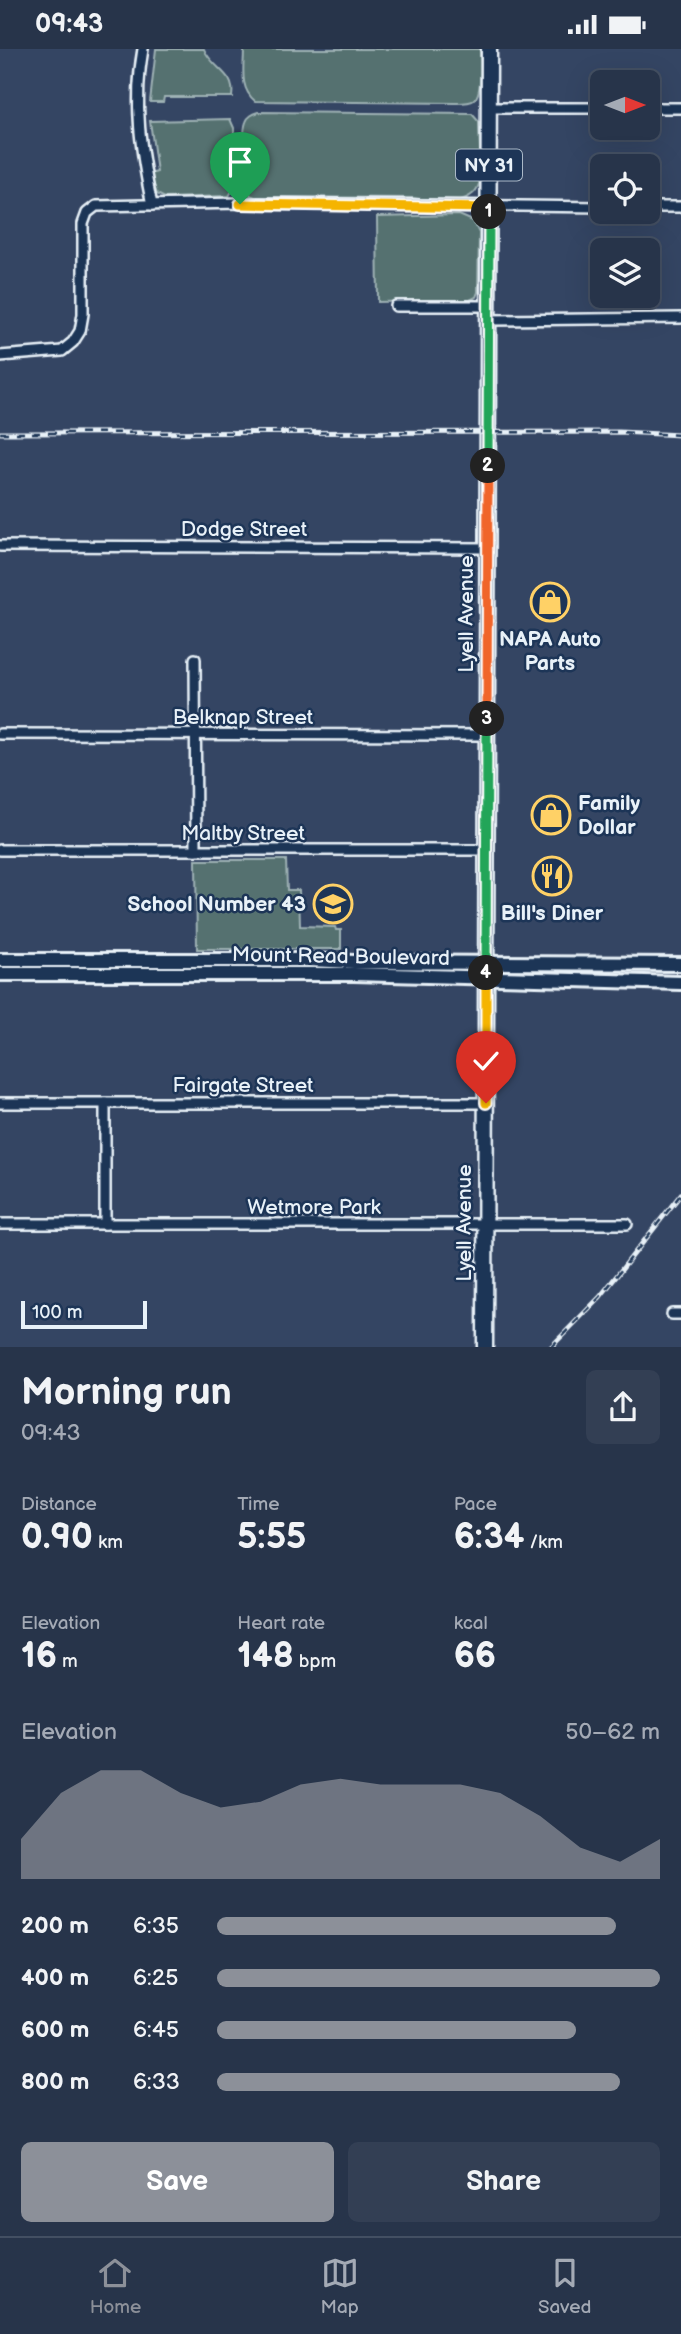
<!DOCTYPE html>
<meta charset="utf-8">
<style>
body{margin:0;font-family:"Balsamiq Sans",sans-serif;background:#333f54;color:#f1f3f6;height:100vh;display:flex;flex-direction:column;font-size:26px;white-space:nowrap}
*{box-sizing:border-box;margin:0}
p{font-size:23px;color:#a4aab5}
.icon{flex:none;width:38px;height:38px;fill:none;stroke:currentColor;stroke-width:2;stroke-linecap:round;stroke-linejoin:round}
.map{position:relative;height:1298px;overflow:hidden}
.panel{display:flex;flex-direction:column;background:#27344a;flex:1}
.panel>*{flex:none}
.needle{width:46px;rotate:90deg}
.controls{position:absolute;left:590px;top:21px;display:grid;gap:14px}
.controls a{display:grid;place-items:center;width:70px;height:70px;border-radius:10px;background:#27344a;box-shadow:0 7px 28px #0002,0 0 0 2px #434f62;font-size:35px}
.scale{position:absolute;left:21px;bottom:18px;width:126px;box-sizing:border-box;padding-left:7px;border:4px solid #e8f1f8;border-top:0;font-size:19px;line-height:24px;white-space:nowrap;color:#e8f1f8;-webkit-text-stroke:5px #1d3557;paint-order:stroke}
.pin{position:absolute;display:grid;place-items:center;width:60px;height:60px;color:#fff;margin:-72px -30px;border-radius:50% 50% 50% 0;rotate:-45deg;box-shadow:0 0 7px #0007}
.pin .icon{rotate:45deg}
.km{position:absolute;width:35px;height:35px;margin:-18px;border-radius:50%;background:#222;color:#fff;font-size:19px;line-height:35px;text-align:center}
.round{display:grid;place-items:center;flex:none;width:74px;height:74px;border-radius:10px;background:#333f54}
.summary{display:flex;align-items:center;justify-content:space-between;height:119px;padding:0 21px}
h1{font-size:38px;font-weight:700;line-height:52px}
.figures{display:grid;grid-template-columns:repeat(3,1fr);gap:10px;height:119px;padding:7px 21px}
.figures div{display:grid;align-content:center}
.figures b{font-size:35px;font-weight:700}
.figures small{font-size:19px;font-weight:400}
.figures p{font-size:19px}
.chart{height:196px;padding:14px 21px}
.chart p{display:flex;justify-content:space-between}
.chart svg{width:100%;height:126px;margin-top:7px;fill:#8c9099;opacity:.7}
.cta{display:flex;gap:14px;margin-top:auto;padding:14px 21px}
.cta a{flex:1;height:80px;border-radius:10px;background:#8c9099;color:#fff;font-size:28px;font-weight:700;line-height:80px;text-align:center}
.cta a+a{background:#333f54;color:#f1f3f6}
ul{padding:0 21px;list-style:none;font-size:23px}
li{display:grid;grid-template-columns:112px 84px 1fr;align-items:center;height:52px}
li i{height:18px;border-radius:9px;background:#8c9099}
.status{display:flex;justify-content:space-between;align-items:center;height:49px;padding:0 35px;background:#27344a;direction:ltr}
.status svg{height:19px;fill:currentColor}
.menu{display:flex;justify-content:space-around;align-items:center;height:98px;border-top:2px solid #434f62;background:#27344a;font-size:19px;color:#a4aab5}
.menu a{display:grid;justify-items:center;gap:4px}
.menu .on{color:#8c9099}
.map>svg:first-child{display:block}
.green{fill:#547170;stroke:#9eb1b4;stroke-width:2}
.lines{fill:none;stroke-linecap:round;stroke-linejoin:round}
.minor-casing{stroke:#e8f1f8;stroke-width:14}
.secondary-casing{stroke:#e8f1f8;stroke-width:18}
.primary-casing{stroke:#e8f1f8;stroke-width:19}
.minor{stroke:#1d3557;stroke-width:9}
.secondary{stroke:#1d3557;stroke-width:12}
.primary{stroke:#1d3557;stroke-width:14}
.rail-casing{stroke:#e8f1f8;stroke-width:5}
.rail{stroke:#1d3557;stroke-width:2.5;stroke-dasharray:8;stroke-linecap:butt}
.split-1-casing{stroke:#fff;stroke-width:14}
.split-2-casing{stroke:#fff;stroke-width:14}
.split-3-casing{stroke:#fff;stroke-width:14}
.split-4-casing{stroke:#fff;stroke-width:14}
.split-5-casing{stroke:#fff;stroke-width:14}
.split-1{stroke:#f5b400;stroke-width:9}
.split-2{stroke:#22a559;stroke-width:9}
.split-3{stroke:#f0652b;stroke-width:9}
.split-4{stroke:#22a559;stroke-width:9}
.split-5{stroke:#f5b400;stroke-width:9}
.labels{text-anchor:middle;stroke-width:5;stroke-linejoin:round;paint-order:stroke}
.shield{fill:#1d3557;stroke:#abb9c8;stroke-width:2}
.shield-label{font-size:19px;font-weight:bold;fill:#e8f1f8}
.street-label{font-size:21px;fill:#e8f1f8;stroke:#1d3557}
.poi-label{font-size:21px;font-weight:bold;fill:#e8f1f8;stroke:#1d3557}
</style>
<div class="status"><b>09:43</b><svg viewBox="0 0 49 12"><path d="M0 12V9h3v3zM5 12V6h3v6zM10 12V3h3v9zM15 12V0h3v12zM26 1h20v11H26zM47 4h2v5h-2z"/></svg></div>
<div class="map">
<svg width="681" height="1298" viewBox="0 0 681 1298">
<rect width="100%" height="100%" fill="#344563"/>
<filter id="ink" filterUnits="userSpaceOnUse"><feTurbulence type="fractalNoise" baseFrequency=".0143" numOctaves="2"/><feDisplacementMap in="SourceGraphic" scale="14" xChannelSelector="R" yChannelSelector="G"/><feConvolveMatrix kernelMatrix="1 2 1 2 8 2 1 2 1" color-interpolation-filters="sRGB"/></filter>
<g filter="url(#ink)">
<g class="green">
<path d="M156 0H204C212 20 236 24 232 48H164L163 53H150Z"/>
<path d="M244 0H480C480 11 483 44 474 51 470 54 463 54 457 54L255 52C239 39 244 19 244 0Z"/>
<path d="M259 63 472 65 479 73C479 89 482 121 479 135 472 159 432 153 414 149L255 148 250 146C246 133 241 86 246 73 248 67 253 65 259 63Z"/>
<polygon points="230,70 234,79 234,139 229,147 165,149 157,145 150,125 157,123 150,72"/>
<polygon points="459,166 473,172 479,184 478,243 476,248 470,251 378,253 377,168"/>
<polygon points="196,811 286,811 287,841 299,841 300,877 335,878 336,881 341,881 341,900 197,900"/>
</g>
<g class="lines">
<defs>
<g id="minor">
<path d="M143 0C133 54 141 104 152 156"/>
<polyline points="489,59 602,59"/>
<polyline points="648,59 681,59"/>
<polyline points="648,158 681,158"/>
<polyline points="396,257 488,257"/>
<polyline points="488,271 681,269"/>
<polyline points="0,307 62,302 73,293 80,282 83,265 83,175 87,164 96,157 240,154 602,158"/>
<polyline points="0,497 488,499"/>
<polyline points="195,610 196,801"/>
<polyline points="0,685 487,686"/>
<polyline points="0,801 487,801"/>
<polyline points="0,1054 486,1054"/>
<polyline points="0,1175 627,1175"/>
<polyline points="105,1175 105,1054"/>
<polyline points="672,1265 681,1265"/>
</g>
<g id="secondary">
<polyline points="0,911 308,911 354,913 681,915"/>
<polyline points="0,925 354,925 681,934"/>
</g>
<polyline id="primary" points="485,1298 489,0"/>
</defs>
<use href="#minor" class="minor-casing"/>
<use href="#secondary" class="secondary-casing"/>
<use href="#primary" class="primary-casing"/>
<use href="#minor" class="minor"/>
<use href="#secondary" class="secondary"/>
<use href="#primary" class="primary"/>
<defs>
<g id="rail">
<polyline points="0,384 619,383 681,386"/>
<polyline points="551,1298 600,1248 681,1145"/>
</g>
</defs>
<use href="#rail" class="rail-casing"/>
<use href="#rail" class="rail"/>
</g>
</g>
<g class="lines" filter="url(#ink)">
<defs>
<polyline id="split-1" points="240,155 489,159 489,163"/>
<polyline id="split-2" points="488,417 489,163"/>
<polyline id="split-3" points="487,670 488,417"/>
<polyline id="split-4" points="486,924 487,670"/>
<polyline id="split-5" points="486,1054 486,924"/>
</defs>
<use href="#split-1" class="split-1-casing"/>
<use href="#split-2" class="split-2-casing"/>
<use href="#split-3" class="split-3-casing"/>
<use href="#split-4" class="split-4-casing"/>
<use href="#split-5" class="split-5-casing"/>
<use href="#split-1" class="split-1"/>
<use href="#split-2" class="split-2"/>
<use href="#split-3" class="split-3"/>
<use href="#split-4" class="split-4"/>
<use href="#split-5" class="split-5"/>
</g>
<defs>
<symbol id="shop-ring" viewBox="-11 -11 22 22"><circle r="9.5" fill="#1d3557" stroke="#ffd166" stroke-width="1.5"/><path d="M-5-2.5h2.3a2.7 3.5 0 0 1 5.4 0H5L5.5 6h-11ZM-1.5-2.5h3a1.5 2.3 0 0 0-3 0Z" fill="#ffd166"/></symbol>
<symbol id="restaurant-ring" viewBox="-11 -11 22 22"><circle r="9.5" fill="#1d3557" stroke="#ffd166" stroke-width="1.5"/><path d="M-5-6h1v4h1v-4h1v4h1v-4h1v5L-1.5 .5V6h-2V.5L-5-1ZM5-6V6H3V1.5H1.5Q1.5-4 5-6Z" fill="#ffd166"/></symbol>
<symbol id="school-ring" viewBox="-11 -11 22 22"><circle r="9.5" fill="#1d3557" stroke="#ffd166" stroke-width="1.5"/><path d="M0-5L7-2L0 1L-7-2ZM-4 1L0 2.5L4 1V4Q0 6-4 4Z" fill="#ffd166"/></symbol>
</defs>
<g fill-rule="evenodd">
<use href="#shop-ring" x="528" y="531" width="44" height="44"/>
<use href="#shop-ring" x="529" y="744" width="44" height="44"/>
<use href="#restaurant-ring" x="530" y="805" width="44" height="44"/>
<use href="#school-ring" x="311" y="833" width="44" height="44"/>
</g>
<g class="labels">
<rect class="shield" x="456" y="100.5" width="66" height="31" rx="5"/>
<g class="shield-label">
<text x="489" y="123">NY 31</text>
</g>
<g class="street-label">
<text x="244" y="487">Dodge Street</text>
<text transform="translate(466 565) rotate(-90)" y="7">Lyell Avenue</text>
<text x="243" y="675">Belknap Street</text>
<text x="243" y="791">Maltby Street</text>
<text transform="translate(341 907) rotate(1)" y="7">Mount Read Boulevard</text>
<text x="243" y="1043">Fairgate Street</text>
<text x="314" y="1165">Wetmore Park</text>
<text transform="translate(464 1174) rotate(-90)" y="7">Lyell Avenue</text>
</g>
<g class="poi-label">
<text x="550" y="597">NAPA Auto<tspan x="550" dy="24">Parts</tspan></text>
<text x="578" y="761" text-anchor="start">Family<tspan x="578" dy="24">Dollar</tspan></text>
<text x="306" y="862" text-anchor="end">School Number 43</text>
<text x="552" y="871">Bill's Diner</text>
</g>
</g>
</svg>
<div class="controls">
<a><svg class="needle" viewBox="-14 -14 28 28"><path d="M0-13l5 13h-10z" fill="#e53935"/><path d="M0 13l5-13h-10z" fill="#a4aab5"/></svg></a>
<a><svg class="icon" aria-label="locate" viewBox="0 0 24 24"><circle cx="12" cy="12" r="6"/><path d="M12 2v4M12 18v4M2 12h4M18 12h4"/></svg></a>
<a><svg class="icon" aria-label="layers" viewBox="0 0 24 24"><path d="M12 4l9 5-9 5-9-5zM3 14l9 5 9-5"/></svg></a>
</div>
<div class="scale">100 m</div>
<div class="pin" style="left:240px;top:155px;background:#1e9e55"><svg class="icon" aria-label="arrive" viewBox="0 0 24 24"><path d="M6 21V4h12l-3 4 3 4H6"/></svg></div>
<div class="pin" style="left:486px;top:1054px;background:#d93025"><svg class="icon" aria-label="check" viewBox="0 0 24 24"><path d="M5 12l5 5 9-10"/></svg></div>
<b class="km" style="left:489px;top:163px">1</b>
<b class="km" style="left:488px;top:417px">2</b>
<b class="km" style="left:487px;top:670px">3</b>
<b class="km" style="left:486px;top:924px">4</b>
</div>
<section class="panel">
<div class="summary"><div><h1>Morning run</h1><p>09:43</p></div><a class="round"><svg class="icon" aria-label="share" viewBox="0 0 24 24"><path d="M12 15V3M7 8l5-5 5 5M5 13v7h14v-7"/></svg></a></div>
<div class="figures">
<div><p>Distance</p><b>0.90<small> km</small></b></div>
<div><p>Time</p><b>5:55</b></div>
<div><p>Pace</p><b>6:34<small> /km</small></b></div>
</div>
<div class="figures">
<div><p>Elevation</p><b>16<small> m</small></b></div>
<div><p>Heart rate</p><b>148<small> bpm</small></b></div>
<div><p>kcal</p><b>66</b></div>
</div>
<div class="chart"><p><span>Elevation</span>50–62 m</p>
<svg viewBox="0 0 160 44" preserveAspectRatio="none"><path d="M0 44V30L10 14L20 6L30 6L40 14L50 19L60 17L70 11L80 9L90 11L100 11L110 11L120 14L130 22L140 33L150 38L160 30V44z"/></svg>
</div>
<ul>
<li><b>200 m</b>6:35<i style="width:90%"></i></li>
<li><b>400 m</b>6:25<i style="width:100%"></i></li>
<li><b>600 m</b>6:45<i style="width:81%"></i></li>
<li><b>800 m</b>6:33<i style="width:91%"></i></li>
</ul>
<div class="cta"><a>Save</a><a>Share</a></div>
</section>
<nav class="menu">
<a class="on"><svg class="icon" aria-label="home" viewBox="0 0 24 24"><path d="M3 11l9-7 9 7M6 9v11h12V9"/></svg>Home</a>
<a><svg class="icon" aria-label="map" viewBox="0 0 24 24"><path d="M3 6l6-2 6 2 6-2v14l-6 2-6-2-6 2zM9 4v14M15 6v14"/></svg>Map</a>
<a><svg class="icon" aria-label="saved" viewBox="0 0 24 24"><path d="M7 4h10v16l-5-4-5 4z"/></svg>Saved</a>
</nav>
